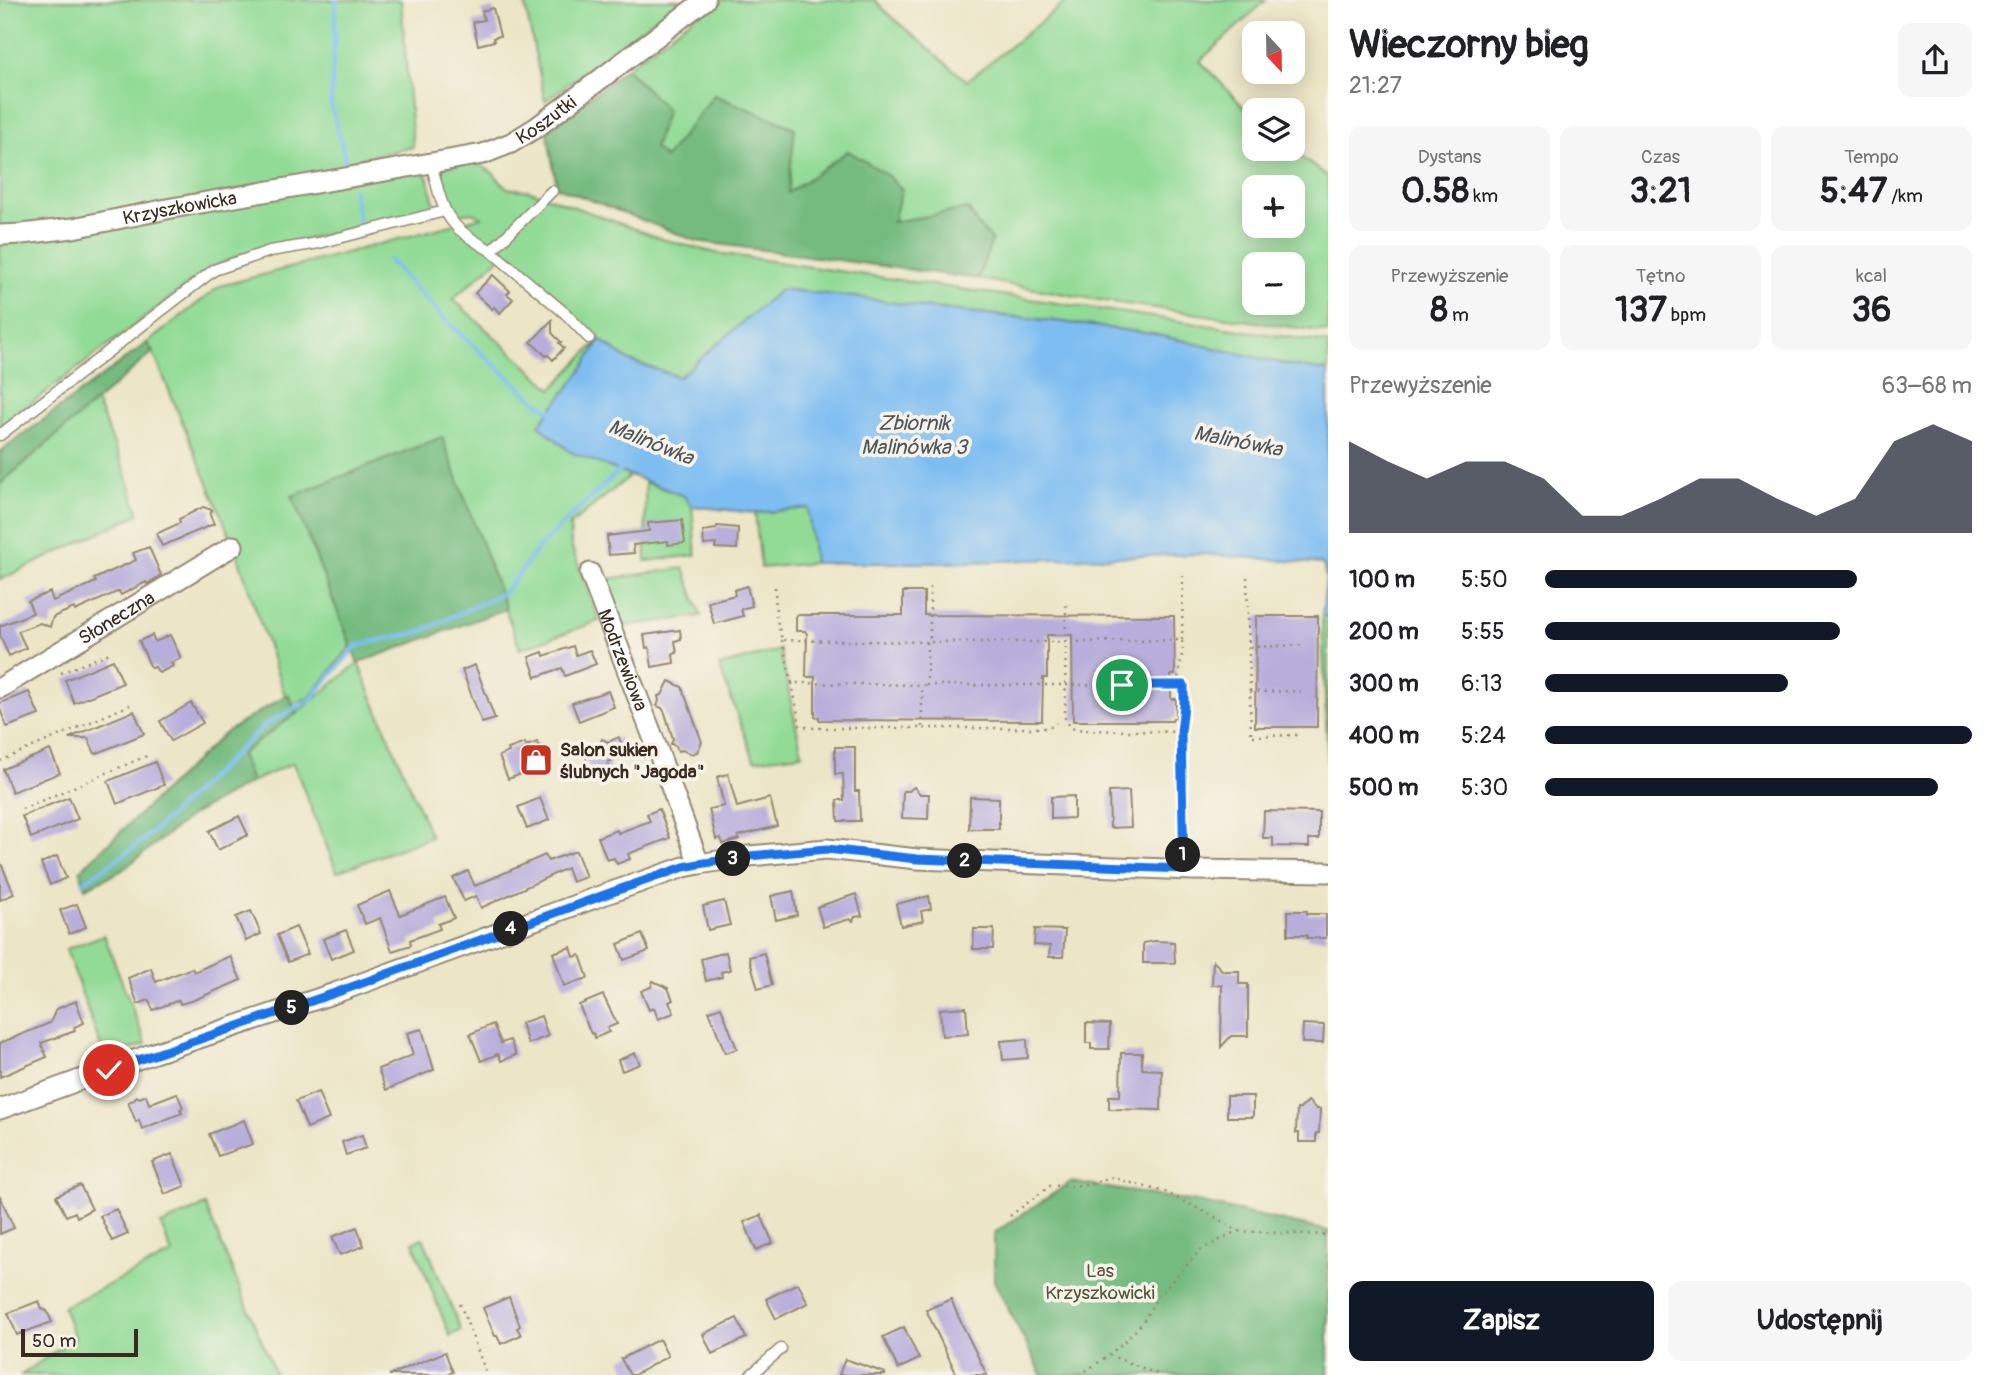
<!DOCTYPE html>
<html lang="pl">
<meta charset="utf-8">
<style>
body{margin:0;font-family:Pangolin,sans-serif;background:#f6f6f6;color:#202124;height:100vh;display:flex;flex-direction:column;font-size:26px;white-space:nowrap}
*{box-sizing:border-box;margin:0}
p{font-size:23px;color:#757577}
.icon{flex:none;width:38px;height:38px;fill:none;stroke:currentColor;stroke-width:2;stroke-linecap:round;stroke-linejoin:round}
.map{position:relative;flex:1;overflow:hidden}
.sheet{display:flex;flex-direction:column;background:#fff;width:665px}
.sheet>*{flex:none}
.needle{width:46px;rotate:158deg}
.controls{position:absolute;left:1242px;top:21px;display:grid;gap:14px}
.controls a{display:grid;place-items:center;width:63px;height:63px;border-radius:14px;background:#fff;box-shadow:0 4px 18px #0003;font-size:35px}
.scale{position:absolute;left:21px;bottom:18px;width:117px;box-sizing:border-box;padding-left:7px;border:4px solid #3b2a1e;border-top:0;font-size:19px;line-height:24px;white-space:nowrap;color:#3b2a1e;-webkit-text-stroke:5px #f7f3e8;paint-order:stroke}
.pin{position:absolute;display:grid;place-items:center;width:60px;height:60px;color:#fff;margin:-30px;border:4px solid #fff;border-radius:50%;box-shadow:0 2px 7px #0007}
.km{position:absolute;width:35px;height:35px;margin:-18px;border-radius:50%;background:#222;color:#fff;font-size:19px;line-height:35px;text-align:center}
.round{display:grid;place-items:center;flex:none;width:74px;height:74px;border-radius:14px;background:#f6f6f6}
.overview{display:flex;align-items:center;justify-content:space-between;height:119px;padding:0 21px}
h1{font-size:38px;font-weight:700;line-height:52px}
.stats{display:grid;grid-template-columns:repeat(3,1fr);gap:10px;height:119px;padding:7px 21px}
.stats div{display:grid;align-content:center;border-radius:14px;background:#f6f6f6;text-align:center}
.stats b{font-size:35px;font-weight:700}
.stats small{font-size:19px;font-weight:400}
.stats p{font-size:19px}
.chart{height:196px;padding:14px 21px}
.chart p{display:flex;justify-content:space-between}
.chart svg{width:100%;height:126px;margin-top:7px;fill:#111827;opacity:.7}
.cta{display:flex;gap:14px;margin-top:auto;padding:14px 21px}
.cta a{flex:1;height:80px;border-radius:14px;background:#111827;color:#fff;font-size:28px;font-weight:700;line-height:80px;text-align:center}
.cta a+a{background:#f6f6f6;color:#202124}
ul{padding:0 21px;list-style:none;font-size:23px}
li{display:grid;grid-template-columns:112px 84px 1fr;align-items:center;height:52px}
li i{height:18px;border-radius:9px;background:#111827}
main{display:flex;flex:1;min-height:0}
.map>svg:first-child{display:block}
.green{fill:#92db96;stroke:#66825a;stroke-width:2;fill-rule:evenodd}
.forest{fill:#75bb7f;stroke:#58724e;stroke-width:2}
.water{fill:#7dbdf2;stroke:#5c7488;stroke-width:2}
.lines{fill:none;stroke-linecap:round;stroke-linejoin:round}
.stream{stroke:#7dbdf2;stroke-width:4.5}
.building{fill:#b8aedc}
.service-casing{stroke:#948872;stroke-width:13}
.minor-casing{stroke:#948872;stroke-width:23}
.path{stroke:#948872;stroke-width:2.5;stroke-dasharray:2 5;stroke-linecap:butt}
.service{stroke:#fff;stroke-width:10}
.minor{stroke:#fff;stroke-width:19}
.route-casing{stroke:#fff;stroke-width:14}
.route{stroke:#1a73e8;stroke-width:9}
.labels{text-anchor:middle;stroke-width:7;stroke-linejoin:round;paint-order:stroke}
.street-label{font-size:19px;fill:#3b2a1e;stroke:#f7f3e8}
.poi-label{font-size:19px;font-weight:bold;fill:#3b2a1e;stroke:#f7f3e8;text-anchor:start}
.park-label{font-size:19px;fill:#51563c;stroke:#f7f3e8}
.water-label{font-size:21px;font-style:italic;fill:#4f565e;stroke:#f7f3e8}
</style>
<main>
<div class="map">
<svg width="1328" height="1375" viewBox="0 0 1328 1375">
<rect width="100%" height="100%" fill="#f7f3e8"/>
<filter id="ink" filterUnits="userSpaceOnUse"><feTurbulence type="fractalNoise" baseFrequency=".0143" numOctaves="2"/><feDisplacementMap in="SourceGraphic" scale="14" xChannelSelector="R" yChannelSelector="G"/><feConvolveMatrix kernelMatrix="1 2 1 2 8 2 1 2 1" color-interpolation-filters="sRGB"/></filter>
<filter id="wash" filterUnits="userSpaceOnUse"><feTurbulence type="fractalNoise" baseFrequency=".00686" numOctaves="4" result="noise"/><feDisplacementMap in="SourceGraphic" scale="28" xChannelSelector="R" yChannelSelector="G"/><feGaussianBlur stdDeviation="1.57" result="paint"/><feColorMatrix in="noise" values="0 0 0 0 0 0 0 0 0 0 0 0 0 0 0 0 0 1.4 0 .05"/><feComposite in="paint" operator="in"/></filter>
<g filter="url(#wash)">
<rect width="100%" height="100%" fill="#ece5c6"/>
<g class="green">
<polygon points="0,0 401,0 413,147 354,160 336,171 95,220 0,229"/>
<polygon points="524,0 680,0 545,101"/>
<path d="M716 0H875L887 13 967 81 1068 0H1266L1200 61 1255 119V149H1290L1328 177V332L1105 301 978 279 992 240 978 225 969 209 892 222 788 194 715 95 665 159 653 148 626 68ZM1255 187H1293V226H1255ZM1255 264H1293V303H1255Z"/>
<path d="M475 162 493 173 507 188 531 191 665 240 716 253 1328 343V371L1293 366 1153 334 1055 321 930 308 861 298 782 289 679 377 630 361 600 340 582 370 607 466 630 476 570 525 571 545 599 621 520 649 442 438 292 496 351 646 309 698 288 705 235 548 153 352 147 343 220 286 482 217 472 212 458 214C448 203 439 182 443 167ZM504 254 599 340 552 389 453 299Z"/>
<polygon points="422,169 428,179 436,211 369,224 241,255 210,268 0,427 0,240"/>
<polygon points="96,401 125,471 139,514 0,580 0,484"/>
<polygon points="645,482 684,496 692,506 696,555 646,561"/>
<polygon points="809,508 814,563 761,568 755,513"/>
<polygon points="684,568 701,616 616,627 600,580"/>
<polygon points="1322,616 1328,616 1328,778"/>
<polygon points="780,650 802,754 754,760 719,666"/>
<polygon points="358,663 431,837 337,872 293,763 251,782 241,754 297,713"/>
<polygon points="104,935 146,1044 105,1058 66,949"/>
<polygon points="205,1205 276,1375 21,1375 75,1338 63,1307 172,1254 161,1225"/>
<polygon points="423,1238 461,1330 450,1336 413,1242"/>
</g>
<g class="forest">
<polygon points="626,68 667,110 654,148 665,158 714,95 795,128 788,193 848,151 886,174 902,189 893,222 967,209 978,225 992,240 978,279 696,241 557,187 547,132"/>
<polygon points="147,343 153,352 0,484 0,452"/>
<polygon points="442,437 506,609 358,663 292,496"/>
<polygon points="288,694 297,713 241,754 251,782 192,815 121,871 85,888 80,870 225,733"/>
<polygon points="1071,1182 1202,1203 1328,1231 1328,1375 1042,1375 994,1281 994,1233"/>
</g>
<polygon class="water" points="781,289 861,298 930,308 1055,321 1153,334 1293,366 1328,371 1328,616 1322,616 1326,578 1323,564 1202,554 940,563 814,563 808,508 755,513 692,506 684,496 570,452 539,425 582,370 600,340 630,361 679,377"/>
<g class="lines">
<g class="stream">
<polyline points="336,0 331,105 348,169"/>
<polyline points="353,189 359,222"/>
<polyline points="389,260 445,320 534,400 554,413"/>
<polyline points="83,882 125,854 153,832 265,725 310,700 355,647 371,642 420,632 505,592 539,547 621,469"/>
</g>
</g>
<g id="blocks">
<g class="building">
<polygon points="493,8 500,36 493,38 494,41 478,45 473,22 484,20 482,11"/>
<polygon points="493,275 510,291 507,294 513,299 500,313 494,307 492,309 475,293"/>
<polygon points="552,320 552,333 561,342 559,343 564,348 553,360 548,355 546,356 531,342"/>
<polygon points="203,507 212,510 210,515 214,524 162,546 156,534 180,523 179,519"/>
<polygon points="682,520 685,543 668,545 668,541 633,545 634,553 609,555 607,536 649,531 648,523"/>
<polygon points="717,526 738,528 737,549 715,548 716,544 704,545 703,531 716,529"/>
<polygon points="149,547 161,575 147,584 146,582 121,595 119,591 75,611 74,608 53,617 50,627 40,623 18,631 26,648 9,656 0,636 0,626 33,613 28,601 50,592 53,601 96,582 94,579 136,560 133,553"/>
<polygon points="747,586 752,606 741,609 743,616 714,624 708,602 735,595 734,590"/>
<polygon points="903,592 924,592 924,615 1174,616 1175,675 1171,675 1171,699 1176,699 1176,718 1173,718 1172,721 1073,721 1072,635 1047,635 1047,678 1043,678 1042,721 819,720 819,717 815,717 815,677 806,677 807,634 805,631 796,631 796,615 903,615"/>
<polygon points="1256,616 1318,616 1317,727 1255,727"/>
<polygon points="680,630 681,639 675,641 677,653 673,654 674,663 652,667 649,647 646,648 644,635"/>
<polygon points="152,635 155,642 170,635 181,658 171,663 173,666 159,673 155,667 151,668 139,641"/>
<polygon points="573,646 576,655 590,650 596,664 565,676 562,668 536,677 529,657 543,652 544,656"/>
<polygon points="113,660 123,683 74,703 65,680"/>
<polygon points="475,665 495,719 482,723 462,670"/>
<polygon points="669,681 682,687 702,742 697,752 692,754 682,750 678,751 676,746 671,744 673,739 665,713 662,708 657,706 659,701 658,696 662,695"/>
<polygon points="608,691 614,707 579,721 572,703"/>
<polygon points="29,692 39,715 7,727 0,709 0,703"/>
<polygon points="191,703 203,723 171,741 160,721"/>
<polygon points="134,711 144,734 95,754 88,738 69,738"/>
<polygon points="619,737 624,752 622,757 608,762 610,771 593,777 583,751 600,745 602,739 608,742"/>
<polygon points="537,742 546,765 508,779 499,756 509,752 508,749 525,743 526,746"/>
<polygon points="835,747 855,747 855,791 859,791 860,821 838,821 837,800 844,800 843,774 835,774"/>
<polygon points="50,750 60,773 12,792 3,769"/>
<polygon points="155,762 164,785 117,804 108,781"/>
<polygon points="728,774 737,807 770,798 777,826 738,836 739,839 723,844 721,838 716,839 709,809 724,806 717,777"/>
<polygon points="914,787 920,794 929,794 928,819 902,818 903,791 909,791"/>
<polygon points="1129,791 1131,827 1110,828 1109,792"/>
<polygon points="1074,796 1074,818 1051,819 1051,797"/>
<polygon points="69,797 78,819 31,838 22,816"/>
<polygon points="970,797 999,798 999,829 969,829"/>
<polygon points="540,798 549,820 527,829 518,807"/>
<polygon points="659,809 670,838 628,854 630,859 617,864 614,858 607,860 598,837 617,830 618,833 650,821 647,814"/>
<polygon points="1264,811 1319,812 1319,839 1309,839 1309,847 1273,846 1273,838 1263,838"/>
<polygon points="239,816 248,835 218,850 209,831"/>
<polygon points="576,851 586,877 572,882 567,868 481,908 476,896 464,901 453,878 468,871 475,886 545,855 548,861"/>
<polygon points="57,856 66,878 50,885 41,863"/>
<polygon points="0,861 14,894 0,900"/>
<polygon points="390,891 400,915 445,897 454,918 438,924 440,929 410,940 411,945 392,951 380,918 365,924 357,905"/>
<polygon points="793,891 797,915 776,920 771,896"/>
<polygon points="856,894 862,916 855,917 853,921 850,919 823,927 817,907"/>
<polygon points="929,896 931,909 921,911 923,921 901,926 896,904"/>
<polygon points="724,901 730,925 708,930 703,906"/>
<polygon points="77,904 86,927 69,934 60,910"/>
<polygon points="251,911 261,934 246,941 236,917"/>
<polygon points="1288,911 1307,911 1307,914 1326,914 1326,938 1307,938 1307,935 1288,935"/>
<polygon points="296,927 308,954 288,962 277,935"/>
<polygon points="974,929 994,929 993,949 973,949"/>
<polygon points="1035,929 1065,930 1063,957 1049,957 1050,946 1034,945"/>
<polygon points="346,930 354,950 331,959 323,939"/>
<polygon points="642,934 649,951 624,960 618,944"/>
<polygon points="1154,941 1174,942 1175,963 1143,963 1143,943"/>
<polygon points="571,947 574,957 580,955 588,978 564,986 553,953"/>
<polygon points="726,952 730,970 721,972 722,977 706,981 701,959"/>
<polygon points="764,953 772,985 758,989 749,957"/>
<polygon points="230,956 241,980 194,1000 180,1004 179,1000 153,1010 149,1000 138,1004 128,978 151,968 156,982 192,968 194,972"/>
<polygon points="1213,961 1223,971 1239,971 1239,984 1248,984 1248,1036 1231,1036 1221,1047 1222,985 1212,985"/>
<polygon points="653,981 668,988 673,1000 669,1002 674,1013 658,1019 654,1008 649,1010 641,991 651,987"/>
<polygon points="603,995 617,1024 607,1028 609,1032 595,1038 593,1033 591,1034 579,1005"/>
<polygon points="76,1001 84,1023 74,1027 75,1031 41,1043 47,1057 0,1077 0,1043 50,1023 56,1009"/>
<polygon points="721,1007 737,1049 725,1053 709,1011"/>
<polygon points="966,1007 968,1034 942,1036 940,1009"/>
<polygon points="541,1016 548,1036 528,1044 521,1023"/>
<polygon points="1086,1023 1110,1024 1109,1049 1091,1049 1091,1043 1086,1043"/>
<polygon points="493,1024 501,1043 510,1040 516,1055 501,1061 498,1054 481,1061 470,1034"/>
<polygon points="1303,1024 1324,1025 1323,1043 1302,1043"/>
<polygon points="422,1029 434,1070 386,1090 378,1069 413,1055 407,1033"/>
<polygon points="1027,1039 1028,1058 1003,1060 1001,1041"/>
<polygon points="635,1053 640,1064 622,1071 618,1060"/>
<polygon points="1121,1053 1142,1053 1142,1069 1162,1070 1161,1110 1109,1109 1109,1096 1120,1096"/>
<polygon points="318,1092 329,1119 307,1128 296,1101"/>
<polygon points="177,1093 183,1108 180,1109 182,1113 142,1129 139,1120 136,1122 128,1102 134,1100 136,1096 140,1098 146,1095 149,1104"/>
<rect x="1227" y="1096" width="26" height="21"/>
<polygon points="1308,1101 1316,1109 1320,1109 1319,1133 1316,1133 1316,1142 1299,1142 1299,1133 1296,1133 1297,1109 1300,1109"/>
<polygon points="244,1120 253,1144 218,1156 209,1134"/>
<polygon points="362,1135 366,1148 346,1155 342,1142"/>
<polygon points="172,1154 185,1186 165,1194 152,1162"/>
<polygon points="80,1185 92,1209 77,1217 75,1212 66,1216 56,1196"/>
<polygon points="0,1196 14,1228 0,1234"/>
<polygon points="116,1209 128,1234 112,1241 100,1216"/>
<polygon points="761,1215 773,1243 756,1250 744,1222"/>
<polygon points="357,1227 364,1246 340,1255 332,1237"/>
<polygon points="798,1283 808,1303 776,1319 766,1299"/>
<polygon points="509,1297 520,1326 517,1328 521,1335 501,1344 497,1336 495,1336 483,1308"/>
<polygon points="951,1299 958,1316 987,1375 957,1375 955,1371 926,1310"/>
<polygon points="39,1301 42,1309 47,1311 52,1322 17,1335 8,1313"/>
<polygon points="737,1318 746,1338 712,1354 703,1334"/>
<polygon points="904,1327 919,1359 898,1369 883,1337"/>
<polygon points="659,1339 668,1356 634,1375 630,1375 621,1359"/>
<polygon points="445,1352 453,1372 446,1375 389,1375"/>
<polygon points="845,1359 885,1373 885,1375 839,1375"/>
</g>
</g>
</g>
<g filter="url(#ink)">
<use href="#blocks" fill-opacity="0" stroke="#948872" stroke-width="2"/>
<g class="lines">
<defs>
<g id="service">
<path d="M431 162C437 184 440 208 455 225 464 236 479 243 491 251"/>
<polyline points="552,191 491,251 566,314 589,338"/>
<polyline points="0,435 214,270 270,251 319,243 445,211"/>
<polyline points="751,1375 781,1349"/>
</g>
<g id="minor">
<path id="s1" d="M0 235 22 234 73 228 172 208 483 154 511 143 537 127 705 0"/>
<path id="s2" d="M590 573 653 737 699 864"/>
<path id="s3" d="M0 688 233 546"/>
<polyline points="0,1109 154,1053 335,993 603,895 684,867 699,864 749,856 827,849 917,859 1192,870 1328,872"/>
</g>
</defs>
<use href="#service" class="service-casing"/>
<use href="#minor" class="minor-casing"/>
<g class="path">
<polyline points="1247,577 1251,736 1301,735"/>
<polyline points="775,587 776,616 782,640 926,642"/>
<polyline points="930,587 930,642 1066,642 1182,640 1183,648 1177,685"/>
<polyline points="1066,605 1065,718 1071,728 1084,730 1181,732 1183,852"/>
<polyline points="782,640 792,683 926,685"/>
<polyline points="1182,640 1183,576"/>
<polyline points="927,642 927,685 1184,685 1184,705 1181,731"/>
<polyline points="1250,647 1303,645"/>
<polyline points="61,673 110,653"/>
<polyline points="792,683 800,726 814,728 1049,728 1056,723"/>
<polyline points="1250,692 1302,691"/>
<polyline points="922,727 922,685"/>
<polyline points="0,761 130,705"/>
<polyline points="22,809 149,755"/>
<polyline points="1010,1216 1050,1186 1089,1185 1110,1177 1165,1192 1215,1217 1237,1231 1328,1235"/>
<polyline points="460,1304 487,1375"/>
<polyline points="1109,1355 1160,1375"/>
<polyline points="1080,1375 1109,1355 1127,1339 1142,1323 1157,1298 1200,1250 1237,1231"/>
</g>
<use href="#service" class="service"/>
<use href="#minor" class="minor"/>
</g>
</g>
<g class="lines" filter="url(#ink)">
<defs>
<polyline id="route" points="109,1070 335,993 618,890 684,867 699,864 749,856 827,849 917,859 1184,869 1181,732 1184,705 1184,685 1122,685"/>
</defs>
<use href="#route" class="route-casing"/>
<use href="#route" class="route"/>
</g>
<defs>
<symbol id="shop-square" viewBox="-11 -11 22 22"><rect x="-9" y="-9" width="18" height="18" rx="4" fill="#c8321e" stroke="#f7f3e8"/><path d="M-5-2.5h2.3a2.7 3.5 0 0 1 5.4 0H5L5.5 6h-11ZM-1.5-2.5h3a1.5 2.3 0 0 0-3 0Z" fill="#fff"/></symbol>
</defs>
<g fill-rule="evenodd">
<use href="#shop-square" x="517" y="741" width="38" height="38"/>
</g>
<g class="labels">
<g class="street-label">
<text dy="7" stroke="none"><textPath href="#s1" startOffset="562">Koszutki</textPath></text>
<text dy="7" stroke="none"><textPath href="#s1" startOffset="182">Krzyszkowicka</textPath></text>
<text dy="7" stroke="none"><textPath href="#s3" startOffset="136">Słoneczna</textPath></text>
<text dy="7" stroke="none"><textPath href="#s2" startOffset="93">Modrzewiowa</textPath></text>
</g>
<g class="poi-label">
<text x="560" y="756">Salon sukien<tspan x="560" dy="22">ślubnych "Jagoda"</tspan></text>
</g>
<g class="park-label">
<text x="1100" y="1277">Las<tspan x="1100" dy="22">Krzyszkowicki</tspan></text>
</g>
<g class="water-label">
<text x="914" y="430">Zbiornik<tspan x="914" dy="24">Malinówka 3</tspan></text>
<text transform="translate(1238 441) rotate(11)" y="7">Malinówka</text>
<text transform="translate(651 442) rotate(22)" y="7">Malinówka</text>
</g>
</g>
</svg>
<div class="controls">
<a><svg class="needle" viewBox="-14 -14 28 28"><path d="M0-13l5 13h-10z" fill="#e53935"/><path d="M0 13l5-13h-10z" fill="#757577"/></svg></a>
<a><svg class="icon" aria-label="layers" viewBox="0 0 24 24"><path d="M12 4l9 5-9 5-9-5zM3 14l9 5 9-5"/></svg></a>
<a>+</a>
<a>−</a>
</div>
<div class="scale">50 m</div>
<div class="pin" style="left:1122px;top:685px;background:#1e9e55"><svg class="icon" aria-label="arrive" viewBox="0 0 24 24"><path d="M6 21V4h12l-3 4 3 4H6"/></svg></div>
<div class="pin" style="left:109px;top:1070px;background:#d93025"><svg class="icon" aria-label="check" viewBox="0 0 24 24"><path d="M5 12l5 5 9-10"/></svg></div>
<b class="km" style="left:1183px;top:855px">1</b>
<b class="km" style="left:965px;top:861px">2</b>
<b class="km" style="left:733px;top:859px">3</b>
<b class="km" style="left:511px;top:929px">4</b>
<b class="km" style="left:292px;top:1008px">5</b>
</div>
<section class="sheet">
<div class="overview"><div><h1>Wieczorny bieg</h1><p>21:27</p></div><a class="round"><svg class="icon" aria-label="share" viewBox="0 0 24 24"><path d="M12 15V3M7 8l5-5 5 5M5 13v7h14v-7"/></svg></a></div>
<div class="stats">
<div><p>Dystans</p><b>0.58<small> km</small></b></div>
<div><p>Czas</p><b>3:21</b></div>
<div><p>Tempo</p><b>5:47<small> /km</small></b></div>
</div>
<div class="stats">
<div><p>Przewyższenie</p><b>8<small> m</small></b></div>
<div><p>Tętno</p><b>137<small> bpm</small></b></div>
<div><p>kcal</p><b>36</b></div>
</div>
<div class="chart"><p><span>Przewyższenie</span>63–68 m</p>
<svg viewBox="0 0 160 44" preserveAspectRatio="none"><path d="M0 44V12L10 19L20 25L30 19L40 19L50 25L60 38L70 38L80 32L90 25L100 25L110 32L120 38L130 32L140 12L150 6L160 12V44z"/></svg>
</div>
<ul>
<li><b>100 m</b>5:50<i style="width:73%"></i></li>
<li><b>200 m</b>5:55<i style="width:69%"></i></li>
<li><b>300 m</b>6:13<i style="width:57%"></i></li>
<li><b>400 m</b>5:24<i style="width:100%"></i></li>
<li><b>500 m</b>5:30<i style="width:92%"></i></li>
</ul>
<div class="cta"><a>Zapisz</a><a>Udostępnij</a></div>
</section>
</main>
